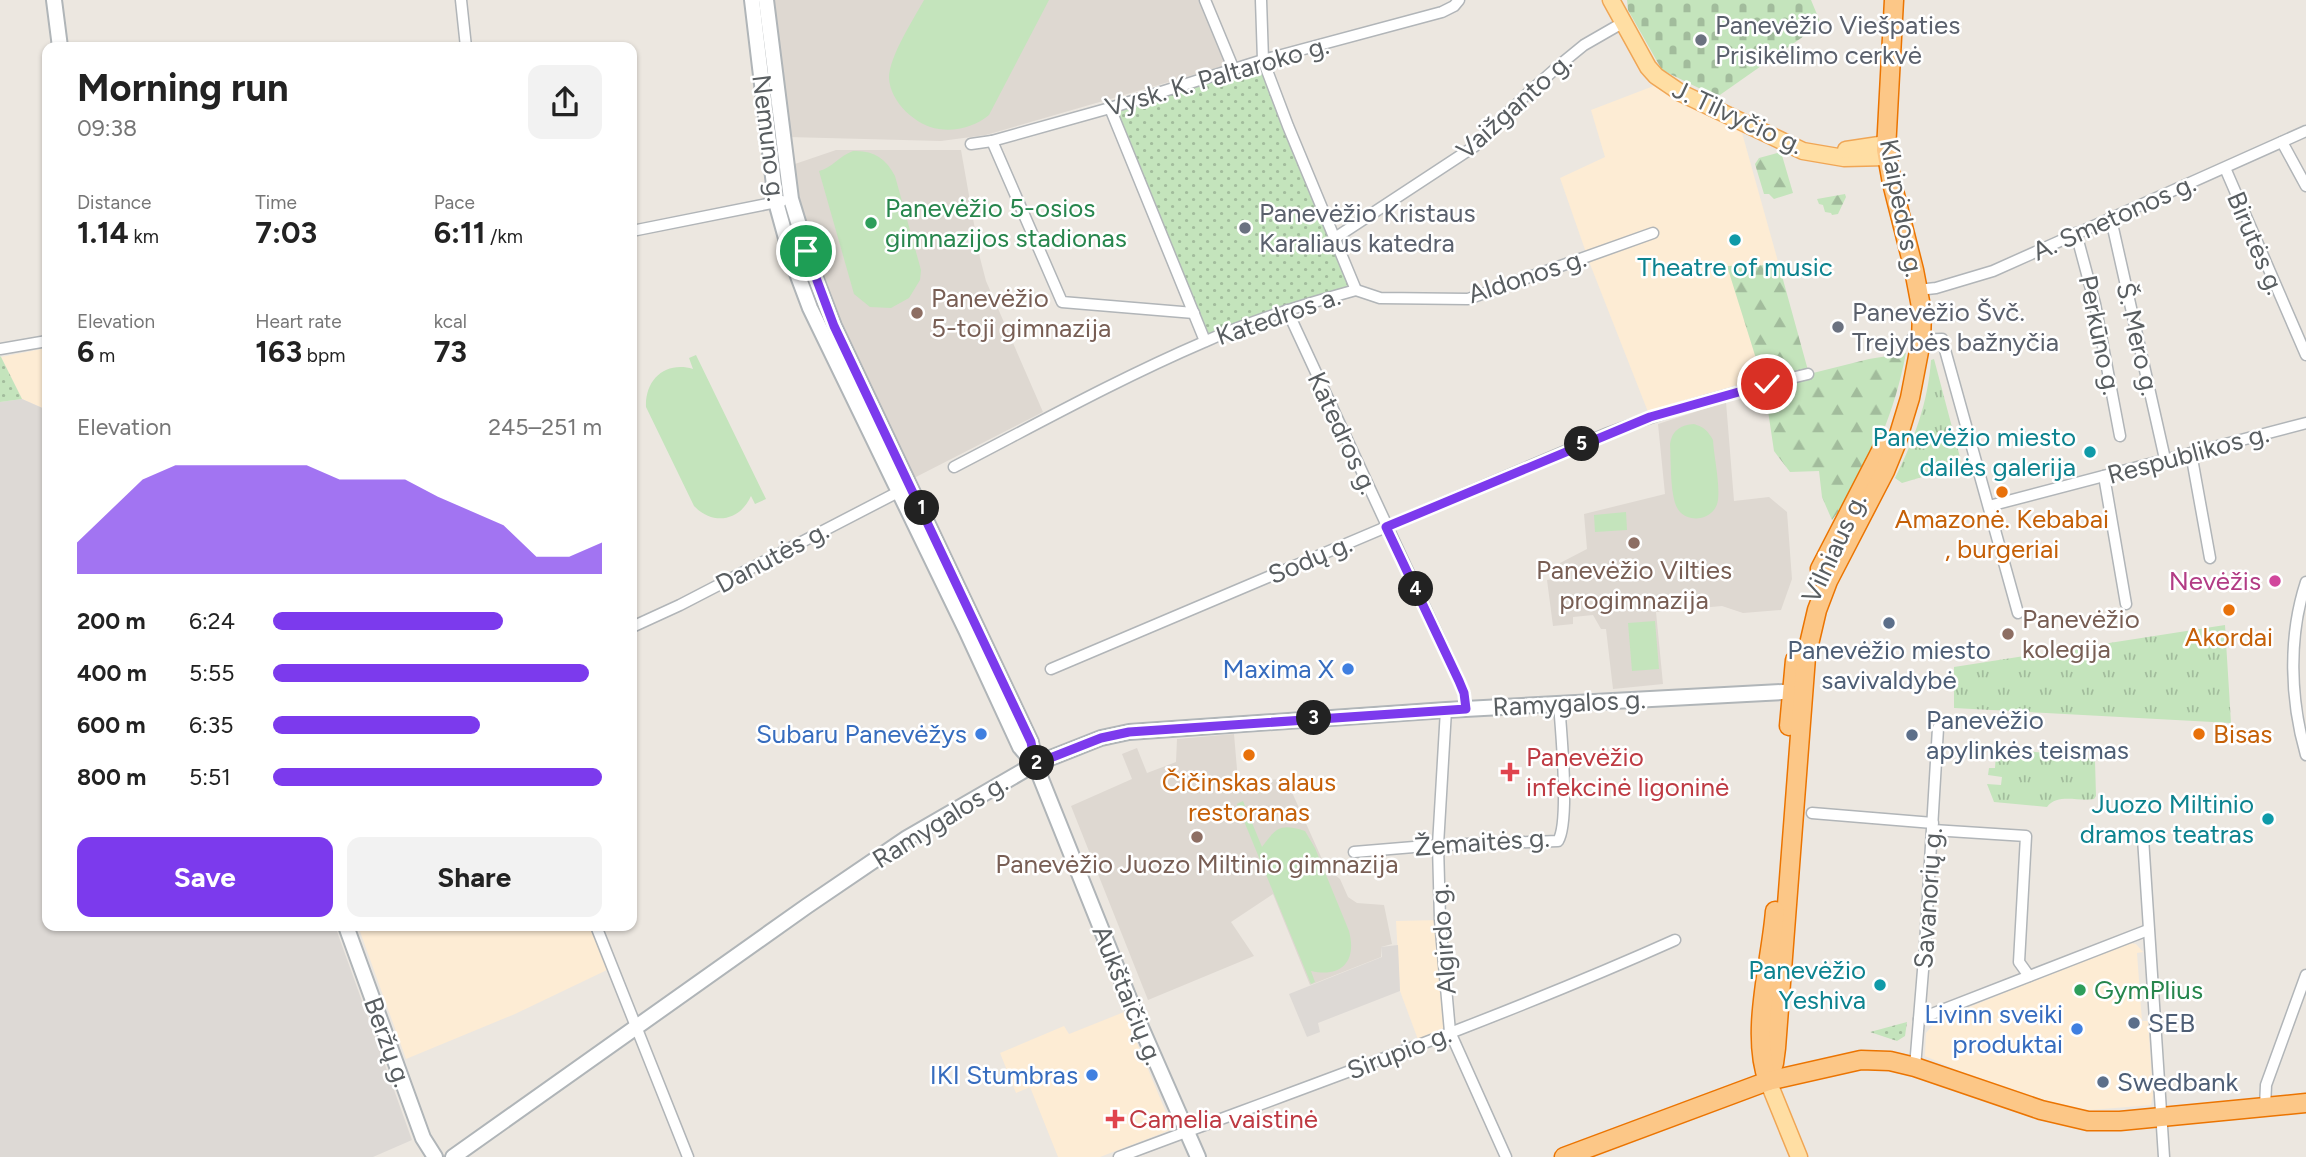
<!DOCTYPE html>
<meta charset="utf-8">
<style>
body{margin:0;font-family:Figtree,sans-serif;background:#f2f2f2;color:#222;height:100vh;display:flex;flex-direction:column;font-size:26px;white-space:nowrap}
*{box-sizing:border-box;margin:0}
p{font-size:23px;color:#767676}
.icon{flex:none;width:38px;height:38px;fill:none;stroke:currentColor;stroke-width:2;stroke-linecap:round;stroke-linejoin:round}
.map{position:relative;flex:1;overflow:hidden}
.side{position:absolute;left:42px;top:42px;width:595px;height:889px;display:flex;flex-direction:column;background:#fff;border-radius:14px;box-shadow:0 2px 5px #0004}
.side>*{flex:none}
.pin{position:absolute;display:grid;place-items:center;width:60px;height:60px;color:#fff;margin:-30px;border:4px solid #fff;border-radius:50%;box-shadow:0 2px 7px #0007}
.km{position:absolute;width:35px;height:35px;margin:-18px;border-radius:50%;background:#222;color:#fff;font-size:19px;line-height:35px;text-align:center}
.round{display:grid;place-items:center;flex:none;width:74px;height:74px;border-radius:14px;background:#f2f2f2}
.overview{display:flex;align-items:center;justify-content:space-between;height:119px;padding:0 35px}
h1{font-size:38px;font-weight:700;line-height:52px}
.figures{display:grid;grid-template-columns:repeat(3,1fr);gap:10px;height:119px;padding:7px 35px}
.figures div{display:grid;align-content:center}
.figures b{font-size:30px;font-weight:700}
.figures small{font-size:19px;font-weight:400}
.figures p{font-size:19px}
.chart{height:196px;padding:14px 35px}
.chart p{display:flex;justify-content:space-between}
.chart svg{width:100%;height:126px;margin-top:7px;fill:#7c3aed;opacity:.7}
.button{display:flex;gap:14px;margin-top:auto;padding:14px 35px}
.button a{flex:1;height:80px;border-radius:14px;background:#7c3aed;color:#fff;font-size:28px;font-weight:700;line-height:80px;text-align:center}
.button a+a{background:#f2f2f2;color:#222}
ul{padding:0 35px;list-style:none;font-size:23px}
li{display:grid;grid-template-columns:112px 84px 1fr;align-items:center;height:52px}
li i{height:18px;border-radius:9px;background:#7c3aed}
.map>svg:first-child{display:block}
.commercial{fill:#fdecd4}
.industrial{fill:#ddd9d5}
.education{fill:#ded8d1}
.grass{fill:url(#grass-dots)}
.forest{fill:url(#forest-firs)}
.cemetery{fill:url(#cemetery-stones)}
.park{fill:url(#park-tufts)}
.pitch{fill:#c4e4bc}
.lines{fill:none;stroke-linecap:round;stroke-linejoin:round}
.street-casing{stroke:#b1b5b8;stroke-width:13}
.secondary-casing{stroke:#b0b5b8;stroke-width:18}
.primary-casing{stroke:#f0a655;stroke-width:19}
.highway-casing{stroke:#eb7401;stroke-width:21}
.street{stroke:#fff;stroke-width:10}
.secondary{stroke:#fff;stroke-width:14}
.primary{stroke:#ffdea3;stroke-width:16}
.highway{stroke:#fcc787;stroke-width:18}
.route-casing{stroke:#fff;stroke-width:14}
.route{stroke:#7c3aed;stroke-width:9}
.worship-dot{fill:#6b7280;stroke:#fff;stroke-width:2.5}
.leisure-dot{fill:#2e9e5b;stroke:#fff;stroke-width:2.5}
.culture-dot{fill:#0f9aa8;stroke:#fff;stroke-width:2.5}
.education-dot{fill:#8d6e63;stroke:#fff;stroke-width:2.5}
.food-dot{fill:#e8710a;stroke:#fff;stroke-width:2.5}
.hotel-dot{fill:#d1479c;stroke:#fff;stroke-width:2.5}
.service-dot{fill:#5c6f8a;stroke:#fff;stroke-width:2.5}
.shop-dot{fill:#3f7fe0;stroke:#fff;stroke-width:2.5}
.health-dot{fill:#e0444e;stroke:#fff;stroke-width:2.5}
.labels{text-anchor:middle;stroke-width:5;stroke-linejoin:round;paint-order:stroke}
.worship-label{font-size:26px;fill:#5b616d;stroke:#fff;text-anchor:start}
.street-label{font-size:26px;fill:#595e61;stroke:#fff}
.leisure-label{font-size:26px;fill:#27864d;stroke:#fff;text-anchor:start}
.culture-label{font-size:26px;fill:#0d838f;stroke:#fff;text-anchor:end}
.education-label{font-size:26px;fill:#785e54;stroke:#fff;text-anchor:start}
.food-label{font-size:26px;fill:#c56008;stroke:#fff}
.hotel-label{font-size:26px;fill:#b23c85;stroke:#fff;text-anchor:end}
.service-label{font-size:26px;fill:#4e5e75;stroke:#fff;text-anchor:start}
.shop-label{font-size:26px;fill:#366cbe;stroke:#fff;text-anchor:end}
.health-label{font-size:26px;fill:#be3a42;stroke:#fff;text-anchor:start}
</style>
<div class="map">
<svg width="2306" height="1157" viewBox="0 0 2306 1157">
<defs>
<pattern id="grass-dots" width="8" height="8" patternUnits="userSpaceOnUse" patternTransform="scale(1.75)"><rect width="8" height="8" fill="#c4e4bc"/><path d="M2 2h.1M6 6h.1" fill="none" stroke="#a2bc9c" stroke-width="1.8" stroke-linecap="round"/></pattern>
<pattern id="forest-firs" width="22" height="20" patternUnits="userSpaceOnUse" patternTransform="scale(1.75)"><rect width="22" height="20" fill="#c4e4bc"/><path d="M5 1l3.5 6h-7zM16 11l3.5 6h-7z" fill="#a2bc9c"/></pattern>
<pattern id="cemetery-stones" width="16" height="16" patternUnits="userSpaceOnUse" patternTransform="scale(1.75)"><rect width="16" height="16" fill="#c4e4bc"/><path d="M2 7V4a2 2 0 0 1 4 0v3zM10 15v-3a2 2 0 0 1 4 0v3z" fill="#a2bc9c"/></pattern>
<pattern id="park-tufts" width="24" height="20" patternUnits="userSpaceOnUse" patternTransform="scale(1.75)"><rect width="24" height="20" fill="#c4e4bc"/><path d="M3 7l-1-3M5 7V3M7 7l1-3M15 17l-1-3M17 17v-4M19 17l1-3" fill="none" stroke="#a2bc9c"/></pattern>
</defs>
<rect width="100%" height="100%" fill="#ece7e0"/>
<g class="commercial">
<polygon points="1664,82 1739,122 1779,265 1728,266 1764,384 1650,417 1590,264 1560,178 1605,157 1591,110"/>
<polygon points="47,348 47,410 22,399 1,357"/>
<polygon points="1440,920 1450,1032 1420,1045 1400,991 1396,921"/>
<polygon points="358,926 591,926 609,969 515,1014 406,1059"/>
<polygon points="2129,943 2136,944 2143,952 2137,953 2142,1021 2148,1021 2153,1095 2151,1105 2091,1110 2069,1108 1973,1077 1925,1056 1926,1033 1932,1026 1952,1014"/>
<polygon points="1124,1012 1173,1129 1100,1157 1058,1157 1030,1087 1016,1093 1000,1053 1064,1026 1069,1034"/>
</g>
<g class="industrial">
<polygon points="22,399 47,410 47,926 335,926 412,1140 373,1157 0,1157 0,402"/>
<polygon points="1398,945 1400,991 1318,1023 1320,1032 1307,1037 1289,994 1382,957 1381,947"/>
</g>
<g class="education">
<polygon points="772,0 1202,0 1227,65 986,135 941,141 788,137"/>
<polygon points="836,150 961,150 980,258 986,281 1043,412 914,478 838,319 821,278 801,210 792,165"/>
<polygon points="1726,402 1734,501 1769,497 1787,512 1792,579 1781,610 1743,613 1722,606 1656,612 1663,684 1613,689 1606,629 1601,629 1593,615 1573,617 1573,624 1553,626 1547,580 1561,578 1560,563 1587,549 1584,514 1665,494 1658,424"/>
<polygon points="1234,734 1238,781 1286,779 1326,868 1340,879 1348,897 1357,903 1384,905 1392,944 1381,947 1381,957 1310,985 1273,894 1231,922 1254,956 1148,1000 1071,806 1132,779 1122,754 1137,748 1147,773 1176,762 1177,739"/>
</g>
<g class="grass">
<polygon points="1263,60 1356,290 1205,341 1110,108"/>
<polygon points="0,356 1,357 22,399 0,402"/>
<polygon points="1907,1022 1905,1036 1897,1041 1870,1032"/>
</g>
<g class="forest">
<polygon points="1781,152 1793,193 1774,199 1769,194 1764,194 1755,164 1759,158"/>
<polygon points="1845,194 1846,197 1838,214 1832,215 1831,213 1825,212 1823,205 1819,204 1817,199"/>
<path d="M1779 265 1809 374 1869 359 1906 353C1894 415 1871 469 1832 520L1822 497 1819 471 1790 472 1774 451 1764 384 1727 266Z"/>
</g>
<polygon class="cemetery" points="1627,0 1811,0 1821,24 1717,97 1662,70 1628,10"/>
<g class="park">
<path d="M1934 359 1962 465 1902 483 1895 478C1914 440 1928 403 1931 360Z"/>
<polygon points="2225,625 2231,723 1954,708 1954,667"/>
<path d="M2007 750 2074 755 2095 760 2096 796 2094 799C2078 802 2058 793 2047 807L1994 802 1987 784 2001 785 2002 777 1988 775 1989 768H1995L1996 754Z"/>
</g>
<g class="pitch">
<path d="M924 0H1049L989 115C976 126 956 132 939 129 916 126 890 102 889 78 889 57 913 20 924 0Z"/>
<path d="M853 151C873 150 886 158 895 176L921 270 920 280 909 298 891 308 870 307 854 294 819 171C832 168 839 156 853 151Z"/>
<path d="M696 355 766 499 755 504 751 496C740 521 713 526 694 506L646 407C645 379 666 361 693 369L689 358Z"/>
<path d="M1694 424C1704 427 1708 431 1713 440 1714 458 1720 482 1718 500 1715 522 1682 526 1675 503 1670 487 1671 461 1670 444 1672 430 1681 425 1694 424Z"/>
<polygon points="1626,512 1627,530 1595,532 1594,515"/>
<polygon points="1655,621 1659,669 1632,671 1628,623"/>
<path d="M1243 801 1262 847C1276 828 1280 823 1305 831L1315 848 1349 931C1357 961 1342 978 1311 971L1315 982 1311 984 1237 804Z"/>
</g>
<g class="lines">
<defs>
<g id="street">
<polyline points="461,0 466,47"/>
<polyline points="1205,0 1234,70"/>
<polyline points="1261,0 1263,60 1288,126 1356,290"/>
<polyline points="1110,108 1205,341"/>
<polyline points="992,141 1062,302 1194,313"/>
<polyline points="2282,142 2306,186"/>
<polyline points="971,144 992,141 1110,108 1263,60 1442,12 1454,6 1459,0"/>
<polyline points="2225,168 2306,355"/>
<polyline points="2111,219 2165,459"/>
<polyline points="632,231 782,201"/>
<polyline points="2076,233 2095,304 2120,436"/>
<polyline points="1335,238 1475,146 1526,95 1562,63 1584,45 1624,22"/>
<polyline points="1356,290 1380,298 1468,299 1653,233"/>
<polyline points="1918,290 1936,288 1993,271 2306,131"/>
<polyline points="1287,310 1459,681 1464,693 1466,709"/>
<polyline points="1911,340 1942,339 2018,613"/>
<polyline points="0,349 47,341"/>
<polyline points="2191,453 2210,558"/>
<path d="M954 467C1037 424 1118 379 1204 342 1252 320 1305 304 1356 290"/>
<polyline points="2104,476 2126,604"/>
<polyline points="1989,506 2306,423"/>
<path d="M2306 582C2288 637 2290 699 2306 755"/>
<polyline points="632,627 680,605 904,489"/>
<path d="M1051 669 1608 433C1673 408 1741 390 1808 374"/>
<polyline points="1446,710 1438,845 1440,920 1450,1032 1506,1157"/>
<polyline points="1812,813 1933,823"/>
<polyline points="1933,830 2026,836 2019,962 2029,976"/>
<polyline points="2143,838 2164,1157"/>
<path d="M1354 852 1438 845 1558 841C1570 822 1561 730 1559 704"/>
<polyline points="596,926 688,1157"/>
<polyline points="1919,1019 2148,930"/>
<polyline points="1915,1067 1925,946 1938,728"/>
<polyline points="2265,1107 2266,1085 2306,975"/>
<path d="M1119 1157C1305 1087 1494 1021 1675 940"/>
</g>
<g id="secondary">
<polyline points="54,0 60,47"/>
<polyline points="752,0 776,202 792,260 810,308 966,630 1020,747 1034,763"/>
<polyline points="766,0 791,199 814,274 834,326 1031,742 1035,764 1137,1018 1198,1157"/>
<polyline points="346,926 423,1138 435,1157"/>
<polyline points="453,1157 807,906 907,838 1035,764 1101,738 1129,732 1446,710 1801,691"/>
</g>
<g id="primary">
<polyline points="1611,0 1648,67 1656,76 1681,93 1803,151 1844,158 1887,157"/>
<polyline points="1846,150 1886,144"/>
<polyline points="1768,1081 1799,1157"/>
</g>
<g id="highway">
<polyline points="1820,569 1884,445"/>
<polyline points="1789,726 1795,660"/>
<polyline points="1768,1081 1774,1063 1776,1048 1806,657 1817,610 1828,581 1885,471 1896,444 1910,398 1921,341 1922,312 1914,270 1892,183 1886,150 1894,0"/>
<path d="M1768 1081C1750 1033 1771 962 1775 911"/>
<polyline points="1564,1157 1768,1081 1861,1060 1890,1061 1915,1067 2041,1110 2088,1121 2120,1121 2306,1103"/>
</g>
</defs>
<use href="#street" class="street-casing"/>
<use href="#secondary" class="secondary-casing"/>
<use href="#primary" class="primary-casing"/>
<use href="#highway" class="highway-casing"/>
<use href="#street" class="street"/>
<use href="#secondary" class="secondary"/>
<use href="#primary" class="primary"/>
<use href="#highway" class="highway"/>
</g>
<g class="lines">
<defs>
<polyline id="route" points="806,251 834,326 1031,742 1035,764 1101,738 1129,732 1466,709 1464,693 1459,681 1386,527 1650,417 1767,384"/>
</defs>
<use href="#route" class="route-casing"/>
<use href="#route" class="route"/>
</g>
<g class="worship-dot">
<circle cx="1701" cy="40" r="7"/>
<circle cx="1245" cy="228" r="7"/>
<circle cx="1838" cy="327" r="7"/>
</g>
<g class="leisure-dot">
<circle cx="871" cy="223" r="7"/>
<circle cx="2080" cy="990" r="7"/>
</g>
<g class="culture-dot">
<circle cx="1735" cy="240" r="7"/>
<circle cx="2090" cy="452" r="7"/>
<circle cx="2268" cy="819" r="7"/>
<circle cx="1880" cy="985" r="7"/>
</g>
<g class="education-dot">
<circle cx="917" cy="313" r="7"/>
<circle cx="1634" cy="543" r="7"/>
<circle cx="2008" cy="634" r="7"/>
<circle cx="1197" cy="837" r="7"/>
</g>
<g class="food-dot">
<circle cx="2002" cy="492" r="7"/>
<circle cx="2229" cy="610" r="7"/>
<circle cx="2199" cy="734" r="7"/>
<circle cx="1249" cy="755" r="7"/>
</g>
<circle class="hotel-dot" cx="2275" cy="581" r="7"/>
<g class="service-dot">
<circle cx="1889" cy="623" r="7"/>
<circle cx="1912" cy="735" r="7"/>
<circle cx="2134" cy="1023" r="7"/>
<circle cx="2103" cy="1082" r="7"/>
</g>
<g class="shop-dot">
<circle cx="1348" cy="669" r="7"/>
<circle cx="981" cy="734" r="7"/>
<circle cx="2077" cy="1029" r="7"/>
<circle cx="1092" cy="1075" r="7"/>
</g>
<g class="health-dot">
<path d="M1506.5 761.5h7v7h7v7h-7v7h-7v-7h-7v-7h7z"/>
<path d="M1111.5 1108.5h7v7h7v7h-7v7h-7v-7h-7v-7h7z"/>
</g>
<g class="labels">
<g class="worship-label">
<text x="1715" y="34">Panevėžio Viešpaties<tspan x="1715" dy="30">Prisikėlimo cerkvė</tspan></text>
<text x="1259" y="222">Panevėžio Kristaus<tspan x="1259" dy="30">Karaliaus katedra</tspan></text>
<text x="1852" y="321">Panevėžio Švč.<tspan x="1852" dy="30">Trejybės bažnyčia</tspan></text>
</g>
<g class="street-label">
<text transform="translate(1217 76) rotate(-16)" y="9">Vysk. K. Paltaroko g.</text>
<text transform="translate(1514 106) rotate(-42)" y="9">Vaižganto g.</text>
<text transform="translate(1738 117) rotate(25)" y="9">J. Tilvyčio g.</text>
<text transform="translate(769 138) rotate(83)" y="9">Nemuno g.</text>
<text transform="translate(1902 208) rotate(79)" y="9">Klaipėdos g.</text>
<text transform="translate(2114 217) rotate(-24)" y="9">A. Smetonos g.</text>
<text transform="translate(2256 243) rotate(67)" y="9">Birutės g.</text>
<text transform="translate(1527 276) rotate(-18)" y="9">Aldonos g.</text>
<text transform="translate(1278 316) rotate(-19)" y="9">Katedros a.</text>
<text transform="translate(2100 335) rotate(78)" y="9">Perkūno g.</text>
<text transform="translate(2138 339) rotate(77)" y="9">Š. Mero g.</text>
<text transform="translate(1343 433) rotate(65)" y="9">Katedros g.</text>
<text transform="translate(2188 454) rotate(-15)" y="9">Respublikos g.</text>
<text transform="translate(1834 548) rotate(-65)" y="9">Vilniaus g.</text>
<text transform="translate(772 557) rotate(-28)" y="9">Danutės g.</text>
<text transform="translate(1310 559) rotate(-23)" y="9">Sodų g.</text>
<text transform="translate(1569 703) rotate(-3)" y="9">Ramygalos g.</text>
<text transform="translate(940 821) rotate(-32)" y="9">Ramygalos g.</text>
<text transform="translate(1482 842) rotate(-4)" y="9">Žemaitės g.</text>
<text transform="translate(1928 898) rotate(-86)" y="9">Savanorių g.</text>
<text transform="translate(1443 939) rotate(-94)" y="9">Algirdo g.</text>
<text transform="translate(1128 995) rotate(68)" y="9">Aukštaičių g.</text>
<text transform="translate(388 1042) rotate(70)" y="9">Beržų g.</text>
<text transform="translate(1399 1052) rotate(-21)" y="9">Sirupio g.</text>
</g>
<g class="leisure-label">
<text x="885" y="217">Panevėžio 5-osios<tspan x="885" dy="30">gimnazijos stadionas</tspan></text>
<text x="2094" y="999">GymPlius</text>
</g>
<g class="culture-label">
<text x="1735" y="276" text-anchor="middle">Theatre of music</text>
<text x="2076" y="446">Panevėžio miesto<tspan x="2076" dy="30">dailės galerija</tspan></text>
<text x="2254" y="813">Juozo Miltinio<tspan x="2254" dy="30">dramos teatras</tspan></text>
<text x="1866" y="979">Panevėžio<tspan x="1866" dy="30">Yeshiva</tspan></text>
</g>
<g class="education-label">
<text x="931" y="307">Panevėžio<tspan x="931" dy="30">5-toji gimnazija</tspan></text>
<text x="1634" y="579" text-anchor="middle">Panevėžio Vilties<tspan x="1634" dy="30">progimnazija</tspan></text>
<text x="2022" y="628">Panevėžio<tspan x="2022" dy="30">kolegija</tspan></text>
<text x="1197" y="873" text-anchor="middle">Panevėžio Juozo Miltinio gimnazija</text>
</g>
<g class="food-label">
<text x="2002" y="528">Amazonė. Kebabai<tspan x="2002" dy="30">, burgeriai</tspan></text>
<text x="2229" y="646">Akordai</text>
<text x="2213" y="743" text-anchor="start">Bisas</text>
<text x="1249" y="791">Čičinskas alaus<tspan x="1249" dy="30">restoranas</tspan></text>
</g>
<g class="hotel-label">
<text x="2261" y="590">Nevėžis</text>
</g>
<g class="service-label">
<text x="1889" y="659" text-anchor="middle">Panevėžio miesto<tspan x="1889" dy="30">savivaldybė</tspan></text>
<text x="1926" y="729">Panevėžio<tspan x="1926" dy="30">apylinkės teismas</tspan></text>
<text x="2148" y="1032">SEB</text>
<text x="2117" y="1091">Swedbank</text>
</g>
<g class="shop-label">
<text x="1334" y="678">Maxima X</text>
<text x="967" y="743">Subaru Panevėžys</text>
<text x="2063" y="1023">Livinn sveiki<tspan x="2063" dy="30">produktai</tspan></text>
<text x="1078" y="1084">IKI Stumbras</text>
</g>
<g class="health-label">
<text x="1526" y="766">Panevėžio<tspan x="1526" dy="30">infekcinė ligoninė</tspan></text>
<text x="1129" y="1128">Camelia vaistinė</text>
</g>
</g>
</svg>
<div class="pin" style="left:806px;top:251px;background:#1e9e55"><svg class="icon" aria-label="arrive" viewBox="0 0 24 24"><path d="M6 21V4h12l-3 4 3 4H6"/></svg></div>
<div class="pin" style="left:1767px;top:384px;background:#d93025"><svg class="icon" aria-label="check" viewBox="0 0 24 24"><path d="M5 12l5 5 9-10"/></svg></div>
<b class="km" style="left:922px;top:508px">1</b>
<b class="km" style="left:1037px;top:763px">2</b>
<b class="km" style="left:1314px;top:718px">3</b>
<b class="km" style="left:1416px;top:589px">4</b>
<b class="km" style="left:1582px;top:444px">5</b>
<section class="side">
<div class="overview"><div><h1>Morning run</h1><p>09:38</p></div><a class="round"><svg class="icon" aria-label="share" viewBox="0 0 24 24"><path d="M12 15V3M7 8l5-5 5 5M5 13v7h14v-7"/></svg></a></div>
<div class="figures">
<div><p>Distance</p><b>1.14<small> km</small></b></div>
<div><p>Time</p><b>7:03</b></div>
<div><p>Pace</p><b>6:11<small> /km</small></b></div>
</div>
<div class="figures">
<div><p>Elevation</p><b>6<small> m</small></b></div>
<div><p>Heart rate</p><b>163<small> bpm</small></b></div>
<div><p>kcal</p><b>73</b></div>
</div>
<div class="chart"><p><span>Elevation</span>245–251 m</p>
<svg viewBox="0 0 160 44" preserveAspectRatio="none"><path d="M0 44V33L10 22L20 11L30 6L40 6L50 6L60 6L70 6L80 11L90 11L100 11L110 17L120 22L130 27L140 38L150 38L160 33V44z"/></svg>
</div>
<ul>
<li><b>200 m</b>6:24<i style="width:70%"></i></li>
<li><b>400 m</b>5:55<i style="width:96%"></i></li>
<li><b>600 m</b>6:35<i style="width:63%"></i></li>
<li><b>800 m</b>5:51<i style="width:100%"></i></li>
</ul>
<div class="button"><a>Save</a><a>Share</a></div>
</section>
</div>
